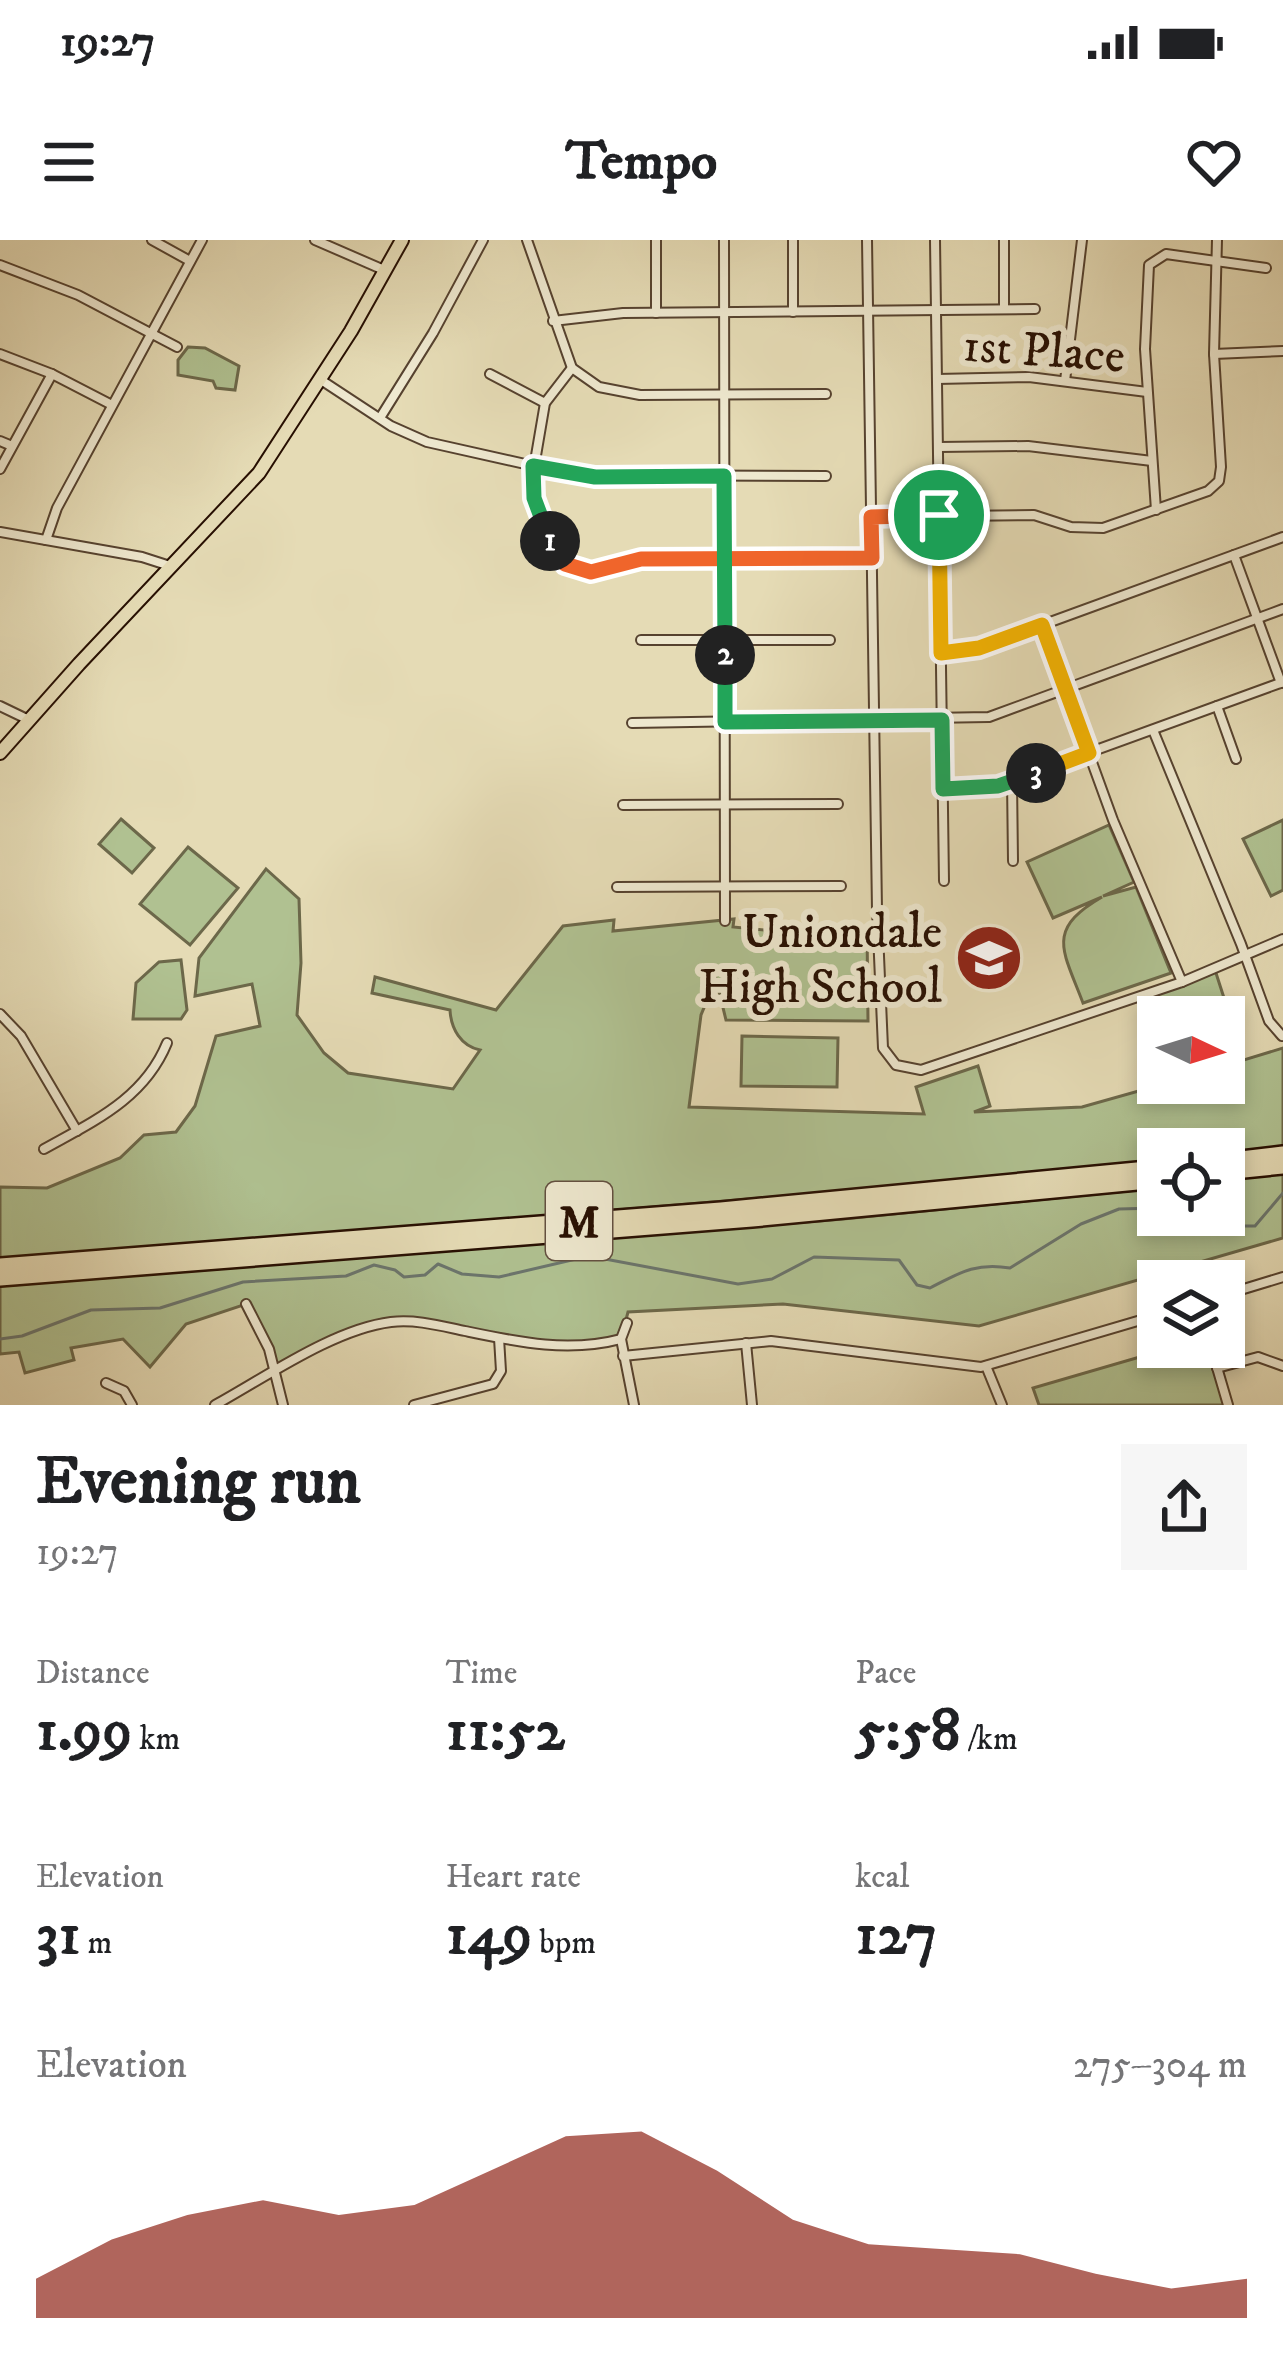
<!DOCTYPE html>
<meta charset="utf-8">
<style>
body{margin:0;font-family:"IM FELL DW Pica",serif;background:#f6f6f6;color:#202124;height:100vh;display:flex;flex-direction:column;font-size:45px;white-space:nowrap}
*{box-sizing:border-box;margin:0}
p{font-size:39px;color:#757577}
.icon{flex:none;width:66px;height:66px;fill:none;stroke:currentColor;stroke-width:2;stroke-linecap:round;stroke-linejoin:round}
.map{position:relative;height:1165px;overflow:hidden}
.panel{display:flex;flex-direction:column;background:#fff;flex:1}
.panel>*{flex:none}
.needle{width:78px;rotate:94deg}
.tools{position:absolute;left:1137px;top:756px;display:grid;gap:24px}
.tools a{display:grid;place-items:center;width:108px;height:108px;border-radius:0px;background:#fff;box-shadow:0 6px 18px #0003;font-size:60px}
.pin{position:absolute;display:grid;place-items:center;width:102px;height:102px;color:#fff;margin:-51px;border:6px solid #fff;border-radius:50%;box-shadow:0 3px 12px #0007}
.km{position:absolute;width:60px;height:60px;margin:-30px;border-radius:50%;background:#222;color:#fff;font-size:33px;line-height:60px;text-align:center}
.round{display:grid;place-items:center;flex:none;width:126px;height:126px;border-radius:0px;background:#f6f6f6}
.head{display:flex;align-items:center;justify-content:space-between;height:204px;padding:0 36px}
h1{font-size:66px;font-weight:700;line-height:90px}
.figures{display:grid;grid-template-columns:repeat(3,1fr);gap:18px;height:204px;padding:12px 36px}
.figures div{display:grid;align-content:center}
.figures b{font-size:60px;font-weight:700}
.figures small{font-size:33px;font-weight:400}
.figures p{font-size:33px}
.chart{height:336px;padding:24px 36px}
.chart p{display:flex;justify-content:space-between}
.chart svg{width:100%;height:216px;margin-top:12px;fill:#8f2418;opacity:.7}
.status{display:flex;justify-content:space-between;align-items:center;height:84px;padding:0 60px;background:#fff;direction:ltr}
.status svg{height:33px;fill:currentColor}
header{display:flex;justify-content:space-between;align-items:center;height:156px;padding:0 36px;background:#fff;font-size:54px;font-weight:700}
.map>svg:first-child{display:block}
.green{fill:#b0c191;stroke:#6c684a;stroke-width:3}
.lines{fill:none;stroke-linecap:round;stroke-linejoin:round}
.stream{stroke:#6b756d;stroke-width:3}
.minor-casing{stroke:#56422f;stroke-width:12}
.major-casing{stroke:#270f02;stroke-width:16}
.highway-casing{stroke:#270f02;stroke-width:20}
.minor{stroke:#eee8cf;stroke-width:8}
.major{stroke:#e5dbb5;stroke-width:12}
.highway{stroke:#e5dbb5;stroke-width:15}
.split-1-casing{stroke:#fff;stroke-width:24}
.split-2-casing{stroke:#fff;stroke-width:24}
.split-3-casing{stroke:#fff;stroke-width:24}
.split-4-casing{stroke:#fff;stroke-width:24}
.split-1{stroke:#f0652b;stroke-width:15}
.split-2{stroke:#22a559;stroke-width:15}
.split-3{stroke:#22a559;stroke-width:15}
.split-4{stroke:#f5b400;stroke-width:15}
.labels{text-anchor:middle;stroke-width:12;stroke-linejoin:round;paint-order:stroke}
.shield{fill:#eee8cf;stroke:#635040;stroke-width:3}
.shield-label{font-size:45px;font-weight:bold;fill:#270f02}
.street-label{font-size:48px;fill:#270f02;stroke:#eee8cf}
.poi-label{font-size:48px;fill:#270f02;stroke:#eee8cf;text-anchor:end}
</style>
<div class="status"><b>19:27</b><svg viewBox="0 0 49 12"><path d="M0 12V9h3v3zM5 12V6h3v6zM10 12V3h3v9zM15 12V0h3v12zM26 1h20v11H26zM47 4h2v5h-2z"/></svg></div>
<header><svg class="icon" aria-label="menu" viewBox="0 0 24 24"><path d="M4 6h16M4 12h16M4 18h16"/></svg>Tempo<svg class="icon" aria-label="heart" viewBox="0 0 24 24"><path d="M12 20l-8-8c-3-5 5-10 8-4 3-6 11-1 8 4z"/></svg></header>
<div class="map">
<svg width="1283" height="1165" viewBox="0 0 1283 1165">
<rect width="100%" height="100%" fill="#e5dbb5"/>
<filter id="stains"><feTurbulence type="fractalNoise" baseFrequency=".00167" numOctaves="4"/><feColorMatrix values="0 0 0 0 .2 0 0 0 0 .09 0 0 0 0 .02 0 0 0 .5 -.17"/></filter>
<radialGradient id="worn" r=".72"><stop offset=".6" stop-color="#630" stop-opacity="0"/><stop offset="1" stop-color="#630" stop-opacity=".3"/></radialGradient>
<g class="green">
<polygon points="188,107 205,108 239,126 235,150 216,148 213,141 178,135 178,120"/>
<polygon points="121,579 154,608 132,633 99,604"/>
<polygon points="1283,580 1283,650 1271,656 1243,599"/>
<path d="M1109 585 1134 642 1103 656 1136 647 1171 733 1083 763C1063 710 1045 690 1102 657L1053 678 1027 622Z"/>
<polygon points="188,607 238,648 190,705 140,664"/>
<path d="M266 629 299 659 301 723 297 775 324 813 348 833 453 849 480 810C461 806 451 789 450 770L372 753 375 737 496 770 563 686 614 680 613 691 734 679 733 687 786 692 867 687 868 781 726 780 716 739 701 775 689 867 924 874 916 847 978 826 990 866 974 872 1082 867 1167 843H1224V777H1175L1172 769 1161 773 1154 752 1215 730 1244 820 1283 808V907L1224 913V909H1158V920L956 942 0 1021V947L47 948 120 918 144 895 176 892 195 866 216 796 260 786 252 744 195 756 199 718Z"/>
<polygon points="181,720 187,770 181,779 133,779 136,743 159,722"/>
<polygon points="742,796 838,798 837,847 741,846"/>
<polygon points="1283,933 1283,998 979,1086 783,1064 628,1072 621,1099 559,1107 410,1081 349,1094 275,1132 246,1064 186,1084 150,1127 123,1099 71,1108 74,1120 25,1133 19,1112 0,1114 0,1046 843,979 1158,948 1158,975 1224,975 1224,940"/>
<polygon points="1174,1107 1210,1107 1228,1165 1039,1165 1033,1148"/>
</g>
<g class="lines">
<g class="stream">
<polyline points="1215,975 1238,986 1255,986 1283,953"/>
<path d="M0 1099 22 1096 91 1070 160 1068 243 1042 346 1036 374 1025 395 1030 404 1037 425 1035 438 1024 462 1034 499 1037 589 1016 738 1044 772 1039 814 1017 899 1020 917 1045 930 1048C959 1033 976 1022 1010 1028L1081 984 1119 969 1158 968"/>
</g>
<defs>
<g id="minor">
<polyline points="152,0 190,21"/>
<polyline points="315,0 384,30"/>
<polyline points="527,0 572,128 599,147 640,155 826,154"/>
<polyline points="656,0 656,73"/>
<polyline points="724,0 725,681"/>
<polyline points="793,0 793,72"/>
<polyline points="867,0 877,670 883,808 896,825 921,830 1182,742 1283,699"/>
<polyline points="935,0 944,641"/>
<polyline points="1004,0 1004,69"/>
<polyline points="0,25 78,55 177,107"/>
<polyline points="553,81 623,73 1035,69"/>
<polyline points="0,114 52,134 112,165"/>
<polyline points="1214,114 1283,111"/>
<polyline points="572,128 545,163 532,239 543,284 565,324 591,332 641,319 872,318"/>
<polyline points="490,134 545,163"/>
<polyline points="937,139 1029,137 1147,152"/>
<polyline points="321,140 391,186 427,202 574,235 826,236"/>
<polyline points="1065,141 1082,0"/>
<polyline points="380,178 433,93 483,0"/>
<polyline points="0,201 12,206"/>
<polyline points="939,207 1028,206 1152,221"/>
<polyline points="0,229 52,134"/>
<polyline points="1156,270 1145,109 1149,25 1166,14 1266,28"/>
<polyline points="871,277 1034,275 1071,287 1103,288 1208,251 1219,241 1221,227 1214,114 1217,0"/>
<polyline points="0,292 142,317 170,326"/>
<polyline points="46,300 57,268 202,0"/>
<polyline points="1234,315 1281,443"/>
<polyline points="1042,385 1113,580 1182,742"/>
<polyline points="641,400 830,400"/>
<polyline points="941,413 979,408 1283,297"/>
<polyline points="0,466 29,480"/>
<polyline points="1217,466 1236,519"/>
<polyline points="632,483 989,477 1283,369"/>
<polyline points="1153,490 1241,704 1269,781 1282,796"/>
<polyline points="1012,541 1013,621"/>
<polyline points="943,549 997,546 1283,442"/>
<polyline points="623,565 838,564"/>
<polyline points="617,647 841,646"/>
<polyline points="0,774 21,796 77,891"/>
<path d="M44 909C94 881 144 859 167 803"/>
<polyline points="1224,1055 1283,1037"/>
<polyline points="246,1064 269,1109 283,1165"/>
<polyline points="627,1083 621,1099 634,1165"/>
<polyline points="746,1103 752,1165"/>
<polyline points="1211,1107 1228,1165"/>
<polyline points="623,1116 771,1101 981,1127 1158,1075"/>
<polyline points="986,1126 1002,1165"/>
<polyline points="1217,1128 1258,1117 1283,1126"/>
<polyline points="106,1143 124,1151 132,1165"/>
<path d="M215 1165C266 1137 334 1089 391 1082 416 1079 441 1086 465 1091 518 1102 568 1113 621 1099"/>
<polyline points="414,1165 493,1144 501,1131 499,1098"/>
</g>
<polyline id="major" points="0,513 79,424 259,233 351,91 402,0"/>
<g id="highway">
<polyline points="1224,921 1283,914"/>
<polyline points="1224,932 1283,926"/>
<polyline points="0,1026 721,970 1158,928"/>
<polyline points="0,1038 752,979 1158,940"/>
</g>
</defs>
<use href="#minor" class="minor-casing"/>
<use href="#major" class="major-casing"/>
<use href="#highway" class="highway-casing"/>
<use href="#minor" class="minor"/>
<use href="#major" class="major"/>
<use href="#highway" class="highway"/>
</g>
<g class="lines">
<defs>
<polyline id="split-1" points="550,301 565,324 591,332 641,319 872,318 871,277 939,275"/>
<polyline id="split-2" points="550,301 534,258 533,226 595,237 724,236 725,415"/>
<polyline id="split-3" points="725,415 725,482 942,480 943,549 998,546 1036,533"/>
<polyline id="split-4" points="939,275 941,413 979,408 1042,385 1089,513 1036,533"/>
</defs>
<use href="#split-1" class="split-1-casing"/>
<use href="#split-2" class="split-2-casing"/>
<use href="#split-3" class="split-3-casing"/>
<use href="#split-4" class="split-4-casing"/>
<use href="#split-1" class="split-1"/>
<use href="#split-2" class="split-2"/>
<use href="#split-3" class="split-3"/>
<use href="#split-4" class="split-4"/>
</g>
<defs>
<symbol id="school-disc" viewBox="-11 -11 22 22"><circle r="9.5" fill="#8f2418" stroke="#eee8cf"/><path d="M0-5L7-2L0 1L-7-2ZM-4 1L0 2.5L4 1V4Q0 6-4 4Z" fill="#fff"/></symbol>
</defs>
<g fill-rule="evenodd">
<use href="#school-disc" x="951" y="680" width="76" height="76"/>
</g>
<g class="labels">
<rect class="shield" x="546" y="942" width="66" height="78" rx="9"/>
<g class="shield-label">
<text x="579" y="997">M</text>
</g>
<g class="street-label">
<text transform="translate(1044 109) rotate(4)" y="17">1st Place</text>
</g>
<g class="poi-label">
<text x="942" y="707">Uniondale<tspan x="942" dy="55">High School</tspan></text>
</g>
</g>
<rect width="100%" height="100%" filter="url(#stains)"/>
<rect width="100%" height="100%" fill="url(#worn)"/>
</svg>
<div class="tools">
<a><svg class="needle" viewBox="-14 -14 28 28"><path d="M0-13l5 13h-10z" fill="#e53935"/><path d="M0 13l5-13h-10z" fill="#757577"/></svg></a>
<a><svg class="icon" aria-label="locate" viewBox="0 0 24 24"><circle cx="12" cy="12" r="6"/><path d="M12 2v4M12 18v4M2 12h4M18 12h4"/></svg></a>
<a><svg class="icon" aria-label="layers" viewBox="0 0 24 24"><path d="M12 4l9 5-9 5-9-5zM3 14l9 5 9-5"/></svg></a>
</div>
<div class="pin" style="left:939px;top:275px;background:#1e9e55"><svg class="icon" aria-label="arrive" viewBox="0 0 24 24"><path d="M6 21V4h12l-3 4 3 4H6"/></svg></div>
<b class="km" style="left:550px;top:301px">1</b>
<b class="km" style="left:725px;top:415px">2</b>
<b class="km" style="left:1036px;top:533px">3</b>
</div>
<section class="panel">
<div class="head"><div><h1>Evening run</h1><p>19:27</p></div><a class="round"><svg class="icon" aria-label="share" viewBox="0 0 24 24"><path d="M12 15V3M7 8l5-5 5 5M5 13v7h14v-7"/></svg></a></div>
<div class="figures">
<div><p>Distance</p><b>1.99<small> km</small></b></div>
<div><p>Time</p><b>11:52</b></div>
<div><p>Pace</p><b>5:58<small> /km</small></b></div>
</div>
<div class="figures">
<div><p>Elevation</p><b>31<small> m</small></b></div>
<div><p>Heart rate</p><b>149<small> bpm</small></b></div>
<div><p>kcal</p><b>127</b></div>
</div>
<div class="chart"><p><span>Elevation</span>275–304 m</p>
<svg viewBox="0 0 160 44" preserveAspectRatio="none"><path d="M0 44V36L10 28L20 23L30 20L40 23L50 21L60 14L70 7L80 6L90 14L100 24L110 29L120 30L130 31L140 35L150 38L160 36V44z"/></svg>
</div>
</section>
